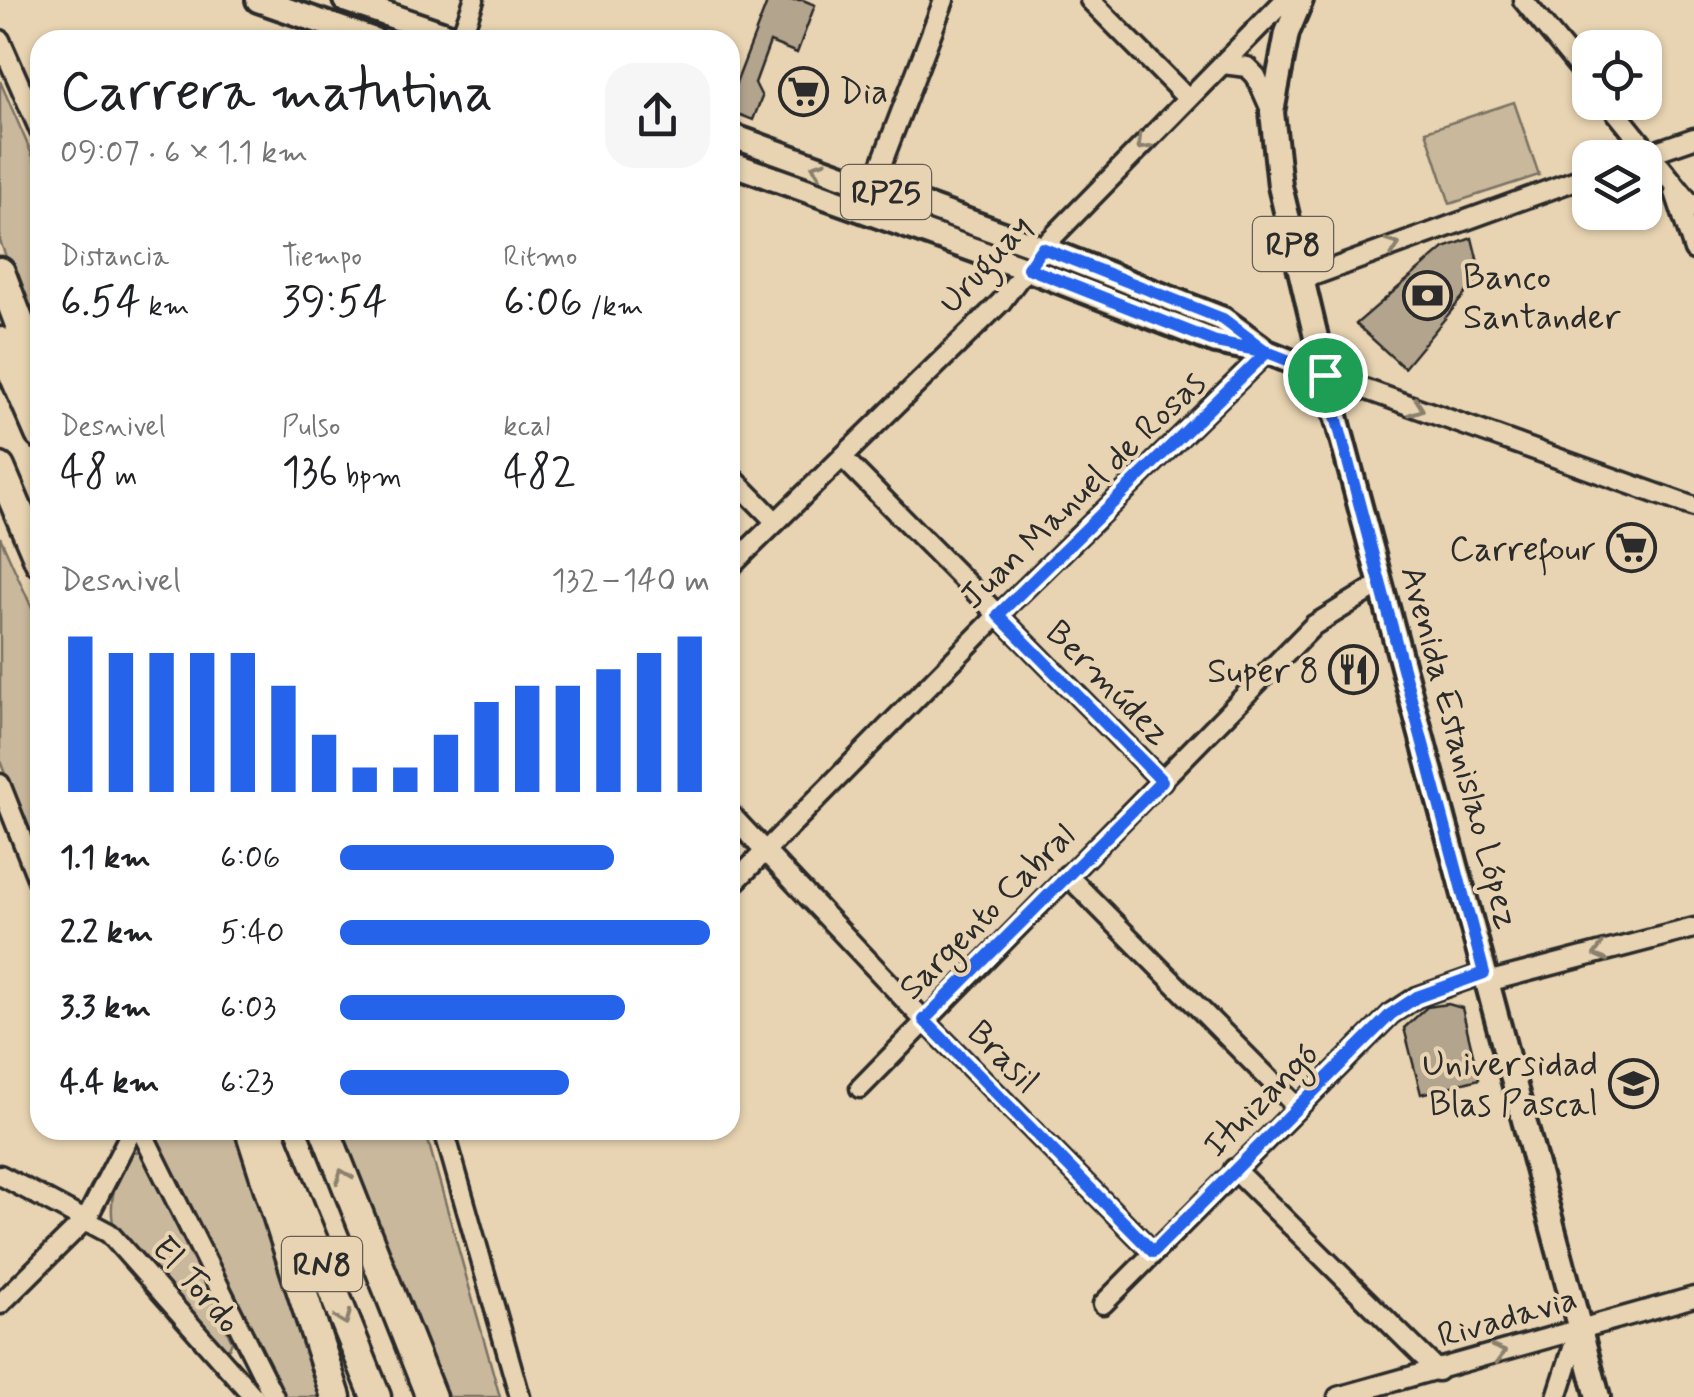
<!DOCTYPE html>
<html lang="es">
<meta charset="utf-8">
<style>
body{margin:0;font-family:Mynerve,sans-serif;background:#f6f6f6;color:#202124;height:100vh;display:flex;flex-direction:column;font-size:38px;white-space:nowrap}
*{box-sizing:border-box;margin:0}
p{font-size:32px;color:#757577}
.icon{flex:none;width:55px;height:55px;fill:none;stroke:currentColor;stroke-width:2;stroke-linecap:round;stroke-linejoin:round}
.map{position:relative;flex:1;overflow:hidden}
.details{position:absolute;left:30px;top:30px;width:710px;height:1110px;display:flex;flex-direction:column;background:#fff;border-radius:30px;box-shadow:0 2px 8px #0004}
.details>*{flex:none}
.fabs{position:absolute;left:1572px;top:30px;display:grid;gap:20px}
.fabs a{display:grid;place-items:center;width:90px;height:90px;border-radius:20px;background:#fff;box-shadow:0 2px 8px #0004;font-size:50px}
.pin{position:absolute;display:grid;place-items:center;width:85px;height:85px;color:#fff;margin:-42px;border:5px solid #fff;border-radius:50%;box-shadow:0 2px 10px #0007}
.round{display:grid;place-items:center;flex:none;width:105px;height:105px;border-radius:30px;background:#f6f6f6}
.summary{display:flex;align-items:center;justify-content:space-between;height:170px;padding:0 30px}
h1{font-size:55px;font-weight:600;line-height:75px}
.metrics{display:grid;grid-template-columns:repeat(3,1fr);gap:15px;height:170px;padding:10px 30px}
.metrics div{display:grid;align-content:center}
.metrics b{font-size:42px;font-weight:600}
.metrics small{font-size:28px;font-weight:400}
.metrics p{font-size:28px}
.chart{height:280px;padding:20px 30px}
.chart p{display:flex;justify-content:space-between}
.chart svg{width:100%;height:180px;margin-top:10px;stroke:#2563eb;stroke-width:6}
ul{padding:0 30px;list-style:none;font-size:32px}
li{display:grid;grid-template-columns:160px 120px 1fr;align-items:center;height:75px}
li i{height:25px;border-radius:12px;background:#2563eb}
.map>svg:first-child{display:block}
.green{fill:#c9b89c;stroke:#7a7264;stroke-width:2.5}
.building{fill:#b3a48d;stroke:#2b2b2b;stroke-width:2.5}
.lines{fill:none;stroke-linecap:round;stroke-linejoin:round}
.minor-casing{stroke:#2b2b2b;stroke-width:25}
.major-casing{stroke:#2b2b2b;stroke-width:30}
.highway-casing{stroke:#2b2b2b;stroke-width:35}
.minor{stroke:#e8d4b2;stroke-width:18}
.major{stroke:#e8d4b2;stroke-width:22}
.highway{stroke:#e8d4b2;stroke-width:28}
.oneway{stroke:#8a806e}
.route-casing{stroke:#fff;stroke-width:20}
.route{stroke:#2563eb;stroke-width:12}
.labels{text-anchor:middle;stroke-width:8;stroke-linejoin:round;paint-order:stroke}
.shield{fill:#e8d4b2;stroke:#645e54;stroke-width:2.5}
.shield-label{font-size:32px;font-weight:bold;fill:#2b2b2b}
.poi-label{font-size:35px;fill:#2b2b2b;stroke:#e8d4b2;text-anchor:end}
.street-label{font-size:35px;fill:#2b2b2b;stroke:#e8d4b2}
</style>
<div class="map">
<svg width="1694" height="1397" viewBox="0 0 1694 1397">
<rect width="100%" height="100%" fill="#e8d4b2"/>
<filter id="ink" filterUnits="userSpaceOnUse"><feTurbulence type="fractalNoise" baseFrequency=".01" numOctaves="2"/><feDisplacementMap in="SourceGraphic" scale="20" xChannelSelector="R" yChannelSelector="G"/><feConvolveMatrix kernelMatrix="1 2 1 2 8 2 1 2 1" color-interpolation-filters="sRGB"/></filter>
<g filter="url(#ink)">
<g class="green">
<polygon points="0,81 40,173 40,346 0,241"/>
<polygon points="1514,102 1539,175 1450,204 1426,131"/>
<polygon points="0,537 40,626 40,863 0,761"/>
<polygon points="149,1130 239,1130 326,1397 285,1397"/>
<polygon points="338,1130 425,1130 500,1397 446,1397"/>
<path d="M134 1151 145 1155 232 1341 229 1348 222 1349 115 1230C107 1206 115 1168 134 1151Z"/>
</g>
<g class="building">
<polygon points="768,0 803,0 815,5 797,53 770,42 755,83 762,97 753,120 730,111 730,99"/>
<polygon points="1472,238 1481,275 1404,368 1356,324 1444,248"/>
<polygon points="1448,1004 1462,1008 1479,1079 1421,1094 1404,1028 1427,1007"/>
</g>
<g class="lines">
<defs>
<g id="minor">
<polyline points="1090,0 1187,98"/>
<polyline points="1523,0 1590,81"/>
<polyline points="0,40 40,131"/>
<polyline points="460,40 474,0"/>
<polyline points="1223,64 1247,67 1256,76 1272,112"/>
<polyline points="1608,102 1694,208"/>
<polyline points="1639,157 1694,138"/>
<polyline points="1675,192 1694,250"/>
<polyline points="863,212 944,0"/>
<polyline points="1301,280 1590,175"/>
<polyline points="1325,375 1694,507"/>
<polyline points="843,458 1162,781"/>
<polyline points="730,475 776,522"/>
<polyline points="730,567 1001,302 1042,248 1285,0"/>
<polyline points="0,784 40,885"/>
<polyline points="730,814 924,1020 1153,1252"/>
<polyline points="1067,875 1297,1107"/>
<polyline points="730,887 998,615 1267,352"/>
<polyline points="1487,982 1694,928"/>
<polyline points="860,1088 1314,625 1382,583"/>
<polyline points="141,1130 274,1397"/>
<polyline points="444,1130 520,1397"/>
<polyline points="1234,1169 1438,1371"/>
<polyline points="0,1175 109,1233 254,1397"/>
<polyline points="0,1304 87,1218 132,1130"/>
<polyline points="1103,1304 1391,1014 1417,997 1485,973"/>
<polyline points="1338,1397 1694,1297"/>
<polyline points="1557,1397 1579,1329"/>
</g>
<g id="major">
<polyline points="258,0 374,40"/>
<polyline points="345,0 462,40"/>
<polyline points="1301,0 1287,33 1272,112 1280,186 1325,375 1598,1397"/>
<polyline points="730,135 1042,248 1223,319 1260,346"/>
<polyline points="730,163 1027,269 1216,342 1267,352 1325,375"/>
</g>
<g id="highway">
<polyline points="0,272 40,377"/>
<polyline points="0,342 40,434"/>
<polyline points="0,468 40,562"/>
<polyline points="250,1130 336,1397"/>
<polyline points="268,1130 376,1397"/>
<polyline points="325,1130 431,1397"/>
</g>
</defs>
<use href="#minor" class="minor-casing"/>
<use href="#major" class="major-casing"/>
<use href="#highway" class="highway-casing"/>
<use href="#minor" class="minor"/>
<use href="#major" class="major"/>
<use href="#highway" class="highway"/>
</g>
<defs><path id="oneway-chevron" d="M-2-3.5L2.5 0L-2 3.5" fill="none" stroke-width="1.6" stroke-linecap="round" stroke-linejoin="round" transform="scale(2.5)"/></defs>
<g class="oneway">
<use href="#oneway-chevron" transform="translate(1143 144) rotate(134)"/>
<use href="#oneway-chevron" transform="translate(818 168) rotate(-160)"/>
<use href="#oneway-chevron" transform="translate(1393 246) rotate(-20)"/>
<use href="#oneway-chevron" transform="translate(1417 408) rotate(20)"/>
<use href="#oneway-chevron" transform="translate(1600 953) rotate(165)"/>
<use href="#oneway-chevron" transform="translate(343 1176) rotate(-112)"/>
<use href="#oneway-chevron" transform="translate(344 1318) rotate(68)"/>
<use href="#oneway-chevron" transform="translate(1499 1353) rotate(-16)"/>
</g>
</g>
<g class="lines" filter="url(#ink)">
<defs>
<polyline id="route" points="1325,375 1267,352 1223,319 1042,248 1028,268 1216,342 1267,352 998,615 1162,781 924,1020 1153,1252 1391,1014 1417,997 1484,973 1325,375"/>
</defs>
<use href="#route" class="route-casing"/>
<use href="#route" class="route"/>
</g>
<defs>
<symbol id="supermarket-ring" viewBox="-11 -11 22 22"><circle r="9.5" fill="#e8d4b2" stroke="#2b2b2b" stroke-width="1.5"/><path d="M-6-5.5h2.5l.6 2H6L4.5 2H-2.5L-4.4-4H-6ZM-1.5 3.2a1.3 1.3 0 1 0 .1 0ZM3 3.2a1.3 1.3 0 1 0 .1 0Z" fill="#2b2b2b"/></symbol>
<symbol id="bank-ring" viewBox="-11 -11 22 22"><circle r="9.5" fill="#e8d4b2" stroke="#2b2b2b" stroke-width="1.5"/><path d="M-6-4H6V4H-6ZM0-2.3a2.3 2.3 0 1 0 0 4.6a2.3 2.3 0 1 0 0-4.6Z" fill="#2b2b2b"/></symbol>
<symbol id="restaurant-ring" viewBox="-11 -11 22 22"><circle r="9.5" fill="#e8d4b2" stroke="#2b2b2b" stroke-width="1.5"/><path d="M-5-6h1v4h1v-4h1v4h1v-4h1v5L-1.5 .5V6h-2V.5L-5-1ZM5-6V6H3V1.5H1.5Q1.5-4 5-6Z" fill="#2b2b2b"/></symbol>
<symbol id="university-ring" viewBox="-11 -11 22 22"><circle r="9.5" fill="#e8d4b2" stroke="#2b2b2b" stroke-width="1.5"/><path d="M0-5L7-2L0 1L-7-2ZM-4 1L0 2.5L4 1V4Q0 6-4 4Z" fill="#2b2b2b"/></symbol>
</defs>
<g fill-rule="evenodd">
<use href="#supermarket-ring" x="776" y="64" width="55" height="55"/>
<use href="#bank-ring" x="1400" y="268" width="55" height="55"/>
<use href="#supermarket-ring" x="1604" y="520" width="55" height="55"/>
<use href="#restaurant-ring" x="1326" y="642" width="55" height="55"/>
<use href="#university-ring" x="1606" y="1056" width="55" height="55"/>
</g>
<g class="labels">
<g class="shield">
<rect x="841" y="165" width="90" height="54" rx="8"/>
<rect x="1253" y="217" width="80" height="54" rx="8"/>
<rect x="282" y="1237" width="80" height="54" rx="8"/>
</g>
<g class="shield-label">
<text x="886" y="203">RP25</text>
<text x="1293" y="255">RP8</text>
<text x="322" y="1275">RN8</text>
</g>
<g class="poi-label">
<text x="839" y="103" text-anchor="start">Dia</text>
<text x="1463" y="288" text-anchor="start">Banco<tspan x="1463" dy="40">Santander</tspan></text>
<text x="1596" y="560">Carrefour</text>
<text x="1319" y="682">Super 8</text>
<text x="1598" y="1075">Universidad<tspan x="1598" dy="40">Blas Pascal</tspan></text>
</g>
<g class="street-label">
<text transform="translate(984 263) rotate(-48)" y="12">Uruguay</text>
<text transform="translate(1082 489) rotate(-44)" y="12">Juan Manuel de Rosas</text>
<text transform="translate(1109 682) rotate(45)" y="12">Bermúdez</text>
<text transform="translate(1461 747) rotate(75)" y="12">Avenida Estanislao López</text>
<text transform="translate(986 911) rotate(-45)" y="12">Sargento Cabral</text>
<text transform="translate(1004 1056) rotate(46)" y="12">Brasil</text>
<text transform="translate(1260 1099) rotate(-45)" y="12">Ituizangó</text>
<text transform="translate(197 1284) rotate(49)" y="12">El Tordo</text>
<text transform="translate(1507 1316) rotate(-16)" y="12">Rivadavia</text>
</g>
</g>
</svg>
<div class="fabs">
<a><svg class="icon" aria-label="locate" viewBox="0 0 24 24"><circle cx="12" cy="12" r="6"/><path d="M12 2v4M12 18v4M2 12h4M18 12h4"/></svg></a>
<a><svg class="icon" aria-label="layers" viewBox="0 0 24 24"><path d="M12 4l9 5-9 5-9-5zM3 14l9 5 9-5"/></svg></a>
</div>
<div class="pin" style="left:1325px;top:375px;background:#1e9e55"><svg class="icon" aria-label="arrive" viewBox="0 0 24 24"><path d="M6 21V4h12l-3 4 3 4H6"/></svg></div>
<section class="details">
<div class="summary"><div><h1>Carrera matutina</h1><p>09:07 · 6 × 1.1 km</p></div><a class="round"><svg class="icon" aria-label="share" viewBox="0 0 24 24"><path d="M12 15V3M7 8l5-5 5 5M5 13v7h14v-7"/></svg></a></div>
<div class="metrics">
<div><p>Distancia</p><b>6.54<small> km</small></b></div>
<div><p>Tiempo</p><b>39:54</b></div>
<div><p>Ritmo</p><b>6:06<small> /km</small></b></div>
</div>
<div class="metrics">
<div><p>Desnivel</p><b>48<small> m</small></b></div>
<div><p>Pulso</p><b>136<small> bpm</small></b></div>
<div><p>kcal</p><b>482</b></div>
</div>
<div class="chart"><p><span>Desnivel</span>132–140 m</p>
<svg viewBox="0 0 160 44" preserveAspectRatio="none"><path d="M5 44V6M15 44V10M25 44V10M35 44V10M45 44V10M55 44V18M65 44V30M75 44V38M85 44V38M95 44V30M105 44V22M115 44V18M125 44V18M135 44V14M145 44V10M155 44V6"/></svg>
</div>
<ul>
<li><b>1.1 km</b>6:06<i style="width:74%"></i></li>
<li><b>2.2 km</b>5:40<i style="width:100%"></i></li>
<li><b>3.3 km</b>6:03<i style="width:77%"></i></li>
<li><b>4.4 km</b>6:23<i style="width:62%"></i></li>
</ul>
</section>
</div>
